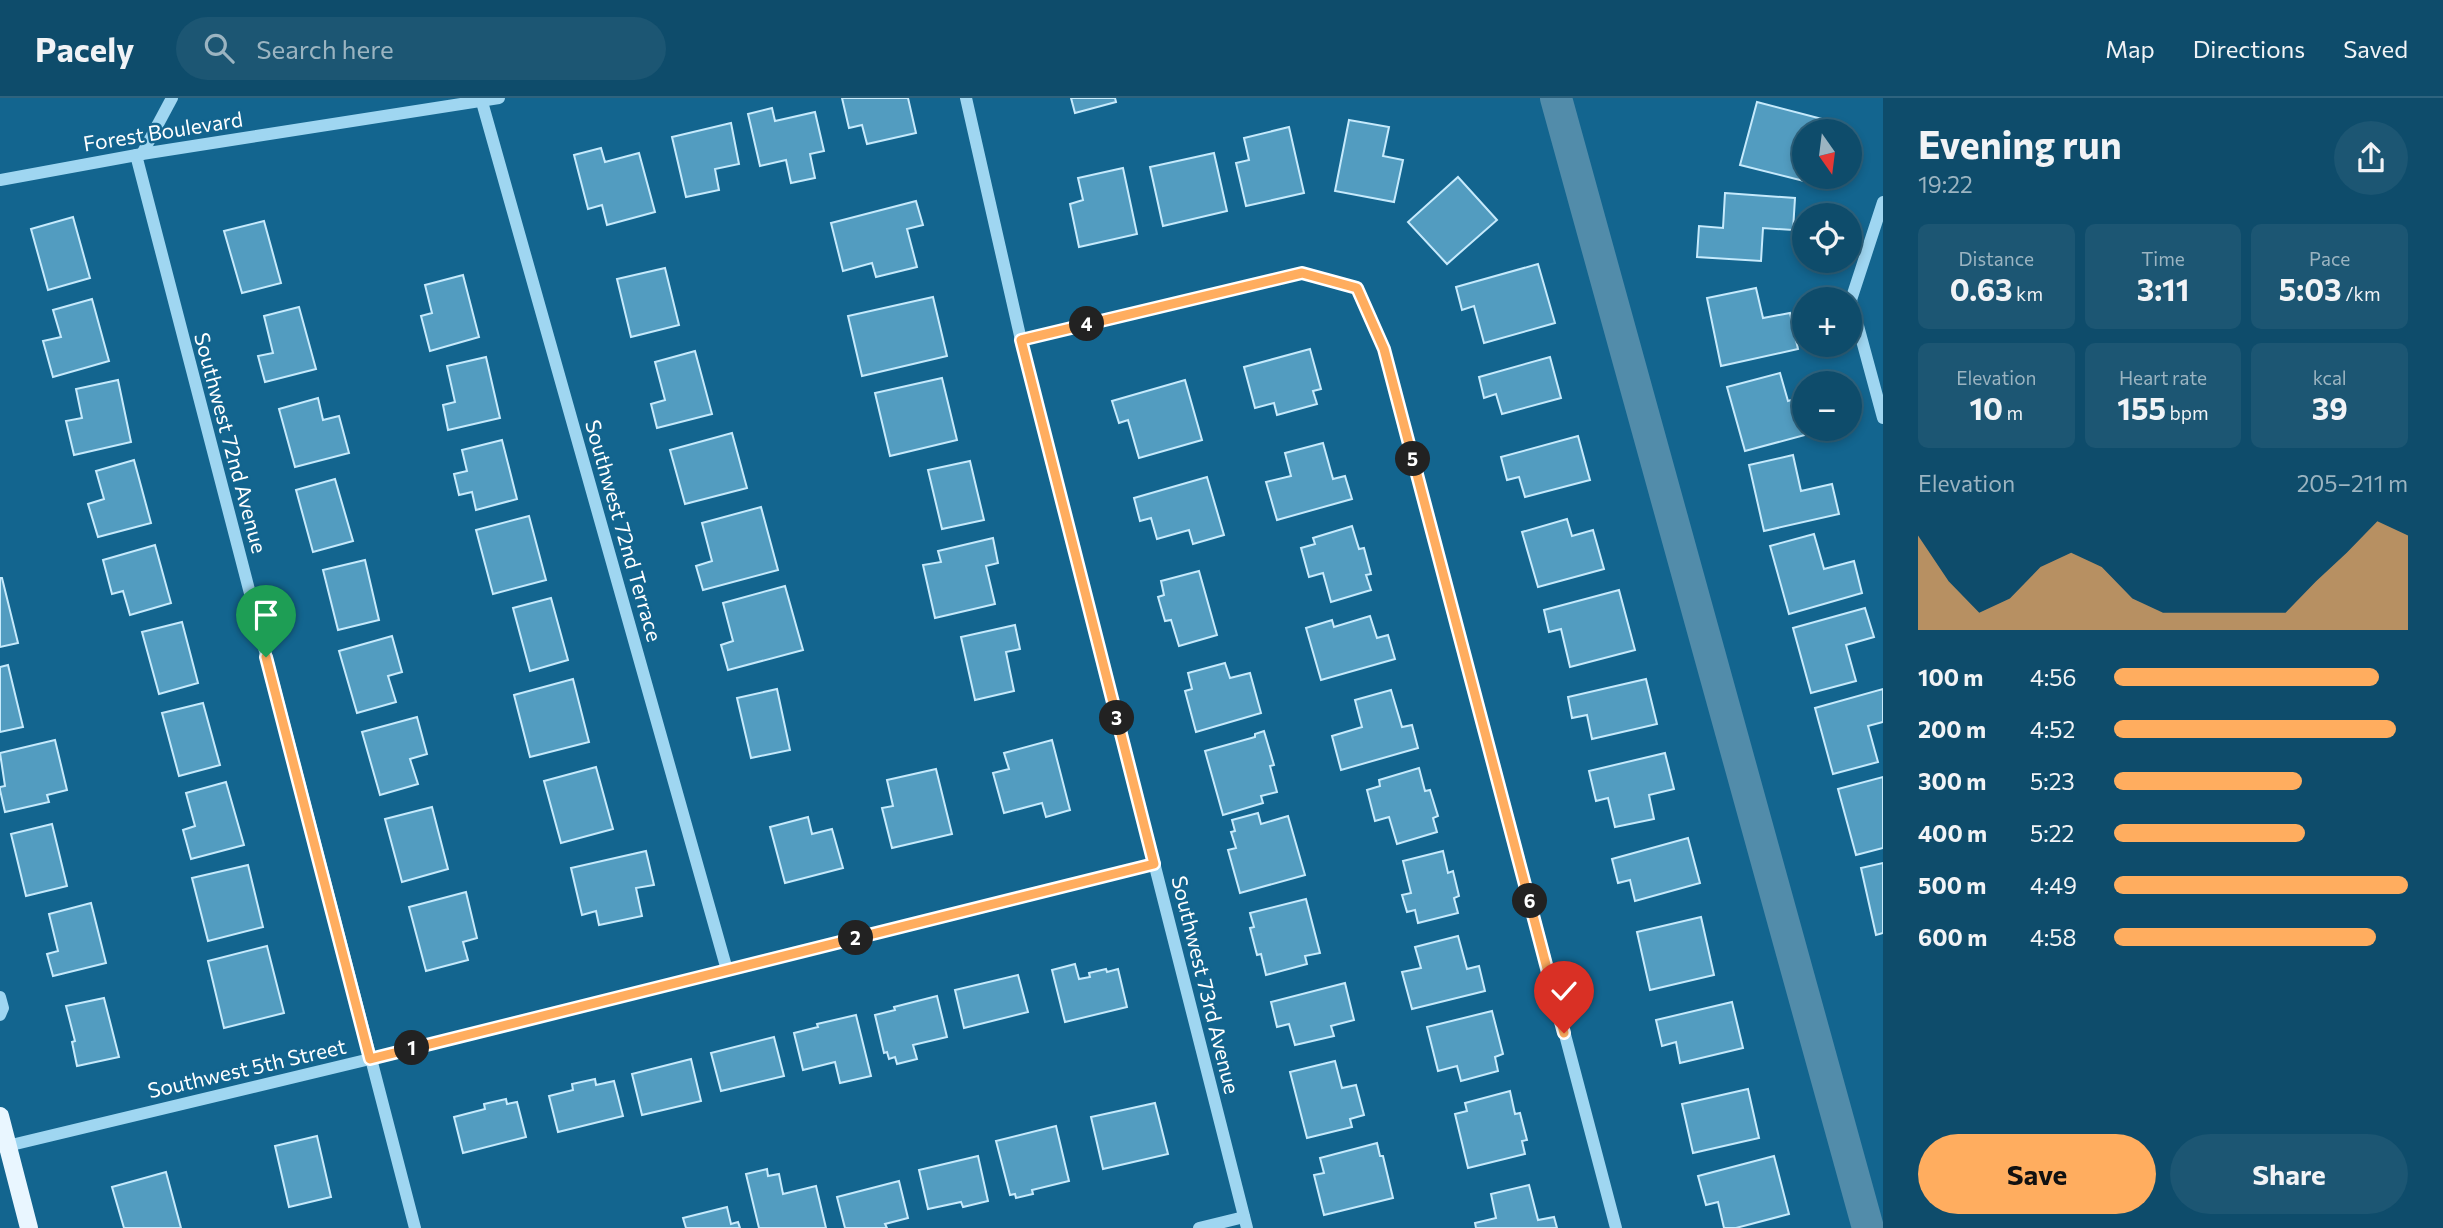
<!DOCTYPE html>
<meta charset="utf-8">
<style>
body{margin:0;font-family:Commissioner,sans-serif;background:#1c5673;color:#f1f3f6;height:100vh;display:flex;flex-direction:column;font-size:26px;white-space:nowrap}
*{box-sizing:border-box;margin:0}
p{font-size:23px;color:#9bb4c1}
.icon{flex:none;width:38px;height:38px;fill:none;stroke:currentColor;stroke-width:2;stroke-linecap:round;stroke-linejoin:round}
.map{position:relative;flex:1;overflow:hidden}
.sheet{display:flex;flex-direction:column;background:#0e4c6b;width:560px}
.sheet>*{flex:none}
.needle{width:46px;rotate:166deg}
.controls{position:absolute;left:1792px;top:21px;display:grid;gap:14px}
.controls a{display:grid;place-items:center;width:70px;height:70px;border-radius:50%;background:#0e4c6b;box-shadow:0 4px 10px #0003,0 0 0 2px #2e637e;font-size:35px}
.pin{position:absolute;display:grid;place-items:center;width:60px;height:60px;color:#fff;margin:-72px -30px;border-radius:50% 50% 50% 0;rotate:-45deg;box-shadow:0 0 7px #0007}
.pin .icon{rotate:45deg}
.km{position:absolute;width:35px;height:35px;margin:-18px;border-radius:50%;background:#222;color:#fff;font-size:19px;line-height:35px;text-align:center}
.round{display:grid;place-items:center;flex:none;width:74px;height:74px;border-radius:37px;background:#1c5673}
.summary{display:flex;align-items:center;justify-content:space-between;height:119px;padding:0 35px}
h1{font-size:38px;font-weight:700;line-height:52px}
.figures{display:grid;grid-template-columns:repeat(3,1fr);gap:10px;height:119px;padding:7px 35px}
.figures div{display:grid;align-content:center;border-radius:10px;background:#1c5673;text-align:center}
.figures b{font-size:30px;font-weight:700}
.figures small{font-size:19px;font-weight:400}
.figures p{font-size:19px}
.chart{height:196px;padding:14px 35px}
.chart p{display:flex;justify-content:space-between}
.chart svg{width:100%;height:126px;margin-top:7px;fill:#ffad5f;opacity:.7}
.cta{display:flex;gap:14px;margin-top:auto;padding:14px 35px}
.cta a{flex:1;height:80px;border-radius:42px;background:#ffad5f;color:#111;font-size:28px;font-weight:700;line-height:80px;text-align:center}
.cta a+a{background:#1c5673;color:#f1f3f6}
ul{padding:0 35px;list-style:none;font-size:23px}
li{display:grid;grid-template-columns:112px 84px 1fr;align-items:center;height:52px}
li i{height:18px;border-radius:9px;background:#ffad5f}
header{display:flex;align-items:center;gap:42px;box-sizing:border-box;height:98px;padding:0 35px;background:#0e4c6b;border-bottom:2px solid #2e637e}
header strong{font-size:33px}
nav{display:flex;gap:38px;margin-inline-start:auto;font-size:24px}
.search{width:490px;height:63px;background:#1c5673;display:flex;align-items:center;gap:18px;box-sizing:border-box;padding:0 24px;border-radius:38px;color:#9bb4c1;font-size:26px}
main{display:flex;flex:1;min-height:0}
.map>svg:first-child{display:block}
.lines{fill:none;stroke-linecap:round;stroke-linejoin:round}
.canal{stroke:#528caa;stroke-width:32}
.building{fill:#529cc0;stroke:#c6eafc;stroke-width:2}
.minor{stroke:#9fd6f1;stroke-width:12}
.major{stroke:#e9f6ff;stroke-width:18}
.route-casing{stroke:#fff;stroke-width:14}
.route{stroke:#ffad5f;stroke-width:9}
.labels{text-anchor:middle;stroke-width:5;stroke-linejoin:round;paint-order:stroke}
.street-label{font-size:21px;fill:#fff;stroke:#13658f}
</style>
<header>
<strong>Pacely</strong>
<div class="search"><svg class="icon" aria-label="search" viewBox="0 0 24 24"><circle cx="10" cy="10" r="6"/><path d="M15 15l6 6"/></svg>Search here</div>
<nav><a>Map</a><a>Directions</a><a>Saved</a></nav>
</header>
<main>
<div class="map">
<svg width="1883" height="1130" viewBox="0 0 1883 1130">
<rect width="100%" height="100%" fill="#13658f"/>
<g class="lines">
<polyline class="canal" points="1556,0 1868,1130"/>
</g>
<g class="building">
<polygon points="842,0 908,0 916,35 867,46 862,27 849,30"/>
<polygon points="1071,0 1115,0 1116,4 1075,15"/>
<polygon points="1757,4 1845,27 1843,33 1804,33 1804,79 1814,79 1812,85 1740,67"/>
<polygon points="772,10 775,23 815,14 824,53 810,56 815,80 791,85 786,62 760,68 748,16"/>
<polygon points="1349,22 1389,29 1383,58 1403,62 1394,104 1335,93"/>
<polygon points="731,25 739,66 715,71 719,92 686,99 672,39"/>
<polygon points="1289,29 1304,95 1246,108 1236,65 1249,62 1244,40"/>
<polygon points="601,50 605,64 639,55 655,114 607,127 602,107 588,111 574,57"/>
<polygon points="1214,55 1227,113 1163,128 1150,69"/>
<polygon points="1123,70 1137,136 1079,149 1070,106 1083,102 1078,80"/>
<polygon points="1458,79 1497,122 1447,166 1408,124"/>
<polygon points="1725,95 1795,100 1793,132 1763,130 1761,163 1697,159 1699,128 1723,130"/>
<polygon points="916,103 923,127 907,131 917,169 876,179 872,165 843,173 831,125"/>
<polygon points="73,119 90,180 48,192 31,131"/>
<polygon points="264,123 281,185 242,195 224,133"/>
<polygon points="1538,166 1555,225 1484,245 1474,208 1462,212 1456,189"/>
<polygon points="665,170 679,227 631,239 617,181"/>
<polygon points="463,177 479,239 430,253 421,218 432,215 425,187"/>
<polygon points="1756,190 1763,220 1790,215 1798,251 1721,268 1707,200"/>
<polygon points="933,199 947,258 862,278 848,218"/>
<polygon points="92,201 109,263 53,279 43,243 61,239 53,212"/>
<polygon points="299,209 316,271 265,284 258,258 273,255 264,218"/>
<polygon points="1310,251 1321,291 1313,293 1317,306 1277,317 1274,305 1255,310 1244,269"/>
<polygon points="695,253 712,316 657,330 651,306 665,302 655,264"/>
<polygon points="486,259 500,320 448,332 443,307 455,304 447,268"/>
<polygon points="1550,259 1561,300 1502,316 1496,296 1484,300 1479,279"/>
<polygon points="1780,275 1788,303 1804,298 1804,331 1816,331 1816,334 1745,353 1727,289"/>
<polygon points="942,280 957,342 890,358 875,295"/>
<polygon points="118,282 131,344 74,357 66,323 82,320 76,291"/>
<polygon points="1185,282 1202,342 1139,360 1128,322 1119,325 1112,303"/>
<polygon points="318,300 323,322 339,318 349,355 295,369 279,311"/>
<polygon points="732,335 747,390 685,406 670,352"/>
<polygon points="1578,338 1590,382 1525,399 1519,379 1507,382 1501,359"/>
<polygon points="502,342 517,401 476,412 472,394 459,397 454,376 467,373 462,352"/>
<polygon points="1323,345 1333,381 1345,378 1352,401 1277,422 1266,384 1291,378 1285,355"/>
<polygon points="1793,357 1801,393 1832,386 1839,416 1764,433 1749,367"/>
<polygon points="134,362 151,425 98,439 88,406 104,401 96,373"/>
<polygon points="970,363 984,422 942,431 928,372"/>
<polygon points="1207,379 1224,437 1193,446 1189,432 1157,441 1151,420 1140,423 1134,400"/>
<polygon points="335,381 353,443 313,454 296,392"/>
<polygon points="761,409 778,472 703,492 696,468 712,463 702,425"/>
<polygon points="529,418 546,482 493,496 476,432"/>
<polygon points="1567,421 1572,438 1593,432 1604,471 1538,489 1522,434"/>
<polygon points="1352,428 1359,451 1364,450 1371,476 1366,477 1371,492 1331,504 1323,475 1309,479 1301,450 1315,446 1313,440"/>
<polygon points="1814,436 1824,471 1854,463 1862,495 1789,516 1770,448"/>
<polygon points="993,440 998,465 986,468 995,506 935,520 923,467 941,464 938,453"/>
<polygon points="155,447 171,505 130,517 123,493 112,496 103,462"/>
<polygon points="365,462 379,522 338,532 323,472"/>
<polygon points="1199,473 1217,537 1179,548 1171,522 1165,523 1158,499 1164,497 1161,483"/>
<polygon points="0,480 2,480 18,545 0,549"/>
<polygon points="785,488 803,552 728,572 721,547 733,543 723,505"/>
<polygon points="1619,492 1635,552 1570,569 1561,531 1549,534 1544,512"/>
<polygon points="551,500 568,562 530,573 513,510"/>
<polygon points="1865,510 1874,539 1846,547 1856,583 1811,595 1793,530"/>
<polygon points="1370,518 1377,540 1388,537 1395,561 1321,582 1306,530 1332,522 1334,529"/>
<polygon points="182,524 198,585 159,596 142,534"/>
<polygon points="1015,527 1020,551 1006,554 1014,593 975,602 961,539"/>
<polygon points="392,538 402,574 388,578 396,604 357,615 339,553"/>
<polygon points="1225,565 1230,580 1250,575 1261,615 1196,634 1185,593 1192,591 1188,575"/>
<polygon points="8,567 23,629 0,634 0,569"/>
<polygon points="573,581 589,644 530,659 514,597"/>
<polygon points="1646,581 1657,626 1592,641 1587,617 1572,620 1568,599"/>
<polygon points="777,591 790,652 751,660 737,600"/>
<polygon points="1883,591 1883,624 1868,628 1878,664 1833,676 1815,610"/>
<polygon points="1391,592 1402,629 1412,627 1418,650 1341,672 1332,638 1362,629 1355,602"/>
<polygon points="203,605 220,667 179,678 162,615"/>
<polygon points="417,619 427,656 410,661 418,686 380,697 362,634"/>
<polygon points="1264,633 1274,667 1270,668 1277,694 1261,698 1263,705 1223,717 1205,653 1255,639 1255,636"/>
<polygon points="55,642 67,692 47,697 49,704 5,714 0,692 0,689 5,688 0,655"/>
<polygon points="1052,642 1070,712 1046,719 1042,705 1004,715 993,675 1009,671 1004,655"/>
<polygon points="1665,655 1674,691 1649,697 1654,721 1615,729 1608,700 1596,703 1589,673"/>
<polygon points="596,669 613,731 561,745 544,683"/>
<polygon points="1419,670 1425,693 1430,692 1438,718 1433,720 1437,734 1397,746 1389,719 1375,723 1367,692 1380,688 1379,682"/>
<polygon points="936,671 952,736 892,750 882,710 893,708 887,682"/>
<polygon points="1883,679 1883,750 1856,757 1838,691"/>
<polygon points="226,684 244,747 191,761 183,732 195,728 186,695"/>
<polygon points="432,709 448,771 402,784 385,721"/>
<polygon points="1258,715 1261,726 1288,718 1305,777 1240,795 1228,752 1236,750 1231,734 1235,733 1232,722"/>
<polygon points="808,719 812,736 832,731 843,770 785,785 770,729"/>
<polygon points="52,726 67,788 26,798 11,736"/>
<polygon points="1688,740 1700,785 1635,803 1630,782 1618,785 1612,761"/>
<polygon points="646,753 654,787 636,790 642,818 599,827 596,813 582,817 571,770"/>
<polygon points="1443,753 1448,775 1453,773 1459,798 1454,800 1458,815 1418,825 1415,812 1407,814 1402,797 1411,795 1403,763"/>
<polygon points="1883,765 1883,835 1876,837 1861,770"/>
<polygon points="248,767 263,829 208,843 192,780"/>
<polygon points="466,794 477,840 463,844 468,862 426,873 409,809"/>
<polygon points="1306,801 1320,855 1305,858 1307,866 1266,877 1261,856 1257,857 1250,830 1254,829 1250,815"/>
<polygon points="91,805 106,865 53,878 47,856 58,853 49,816"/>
<polygon points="1701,819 1714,877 1650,892 1637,834"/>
<polygon points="1458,838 1467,871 1479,868 1485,893 1412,911 1402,874 1421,870 1415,849"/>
<polygon points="267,848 284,915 224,930 208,863"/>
<polygon points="1075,866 1079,881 1090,879 1089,875 1106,871 1107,874 1118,871 1127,909 1065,924 1052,872"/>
<polygon points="1018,877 1028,914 964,930 955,892"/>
<polygon points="1345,885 1354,922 1331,928 1334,938 1295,947 1289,926 1277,929 1271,904"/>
<polygon points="937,898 947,939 913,947 917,961 897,966 895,959 889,961 887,954 884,955 875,917 895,912 894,909"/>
<polygon points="104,900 119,959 77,968 72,944 75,943 66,908"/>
<polygon points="1732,904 1743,950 1680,965 1676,944 1662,948 1656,922"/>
<polygon points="1492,913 1503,956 1495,959 1498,973 1461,983 1457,968 1438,973 1427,929"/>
<polygon points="856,917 871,978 840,985 835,964 803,972 794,935 818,929 817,926"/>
<polygon points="774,939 784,978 721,993 711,955"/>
<polygon points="691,961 701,1003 642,1017 632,976"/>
<polygon points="1335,963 1342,990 1356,987 1364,1017 1350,1021 1352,1029 1307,1040 1290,974"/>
<polygon points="595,981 596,987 614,983 623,1018 558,1034 549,998 573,992 572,986"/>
<polygon points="1748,991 1759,1040 1693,1055 1682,1006"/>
<polygon points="1510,993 1515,1016 1520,1015 1527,1042 1522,1043 1525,1056 1468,1070 1455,1016 1467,1013 1465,1005"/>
<polygon points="506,1001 507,1006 517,1004 526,1039 463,1055 454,1019 485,1011 484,1006"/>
<polygon points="1155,1005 1168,1056 1103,1071 1091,1019"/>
<polygon points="1056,1028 1069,1083 1032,1092 1033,1096 1016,1100 1015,1096 1010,1097 996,1043"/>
<polygon points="317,1038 331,1099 289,1109 275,1048"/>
<polygon points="1377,1045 1380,1058 1383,1058 1393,1100 1324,1117 1314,1077 1324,1075 1320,1060"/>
<polygon points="978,1058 988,1103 963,1109 961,1104 928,1111 919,1072"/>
<polygon points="1774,1058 1789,1116 1736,1130 1724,1130 1718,1104 1706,1107 1698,1078"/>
<polygon points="767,1071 768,1078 779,1076 783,1096 816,1088 826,1130 759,1130 746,1076"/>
<polygon points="166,1074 181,1130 124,1130 112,1089"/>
<polygon points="899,1083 908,1120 885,1126 887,1130 845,1130 837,1099"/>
<polygon points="1529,1087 1538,1122 1554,1119 1557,1130 1476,1130 1475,1125 1496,1120 1491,1096"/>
<polygon points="727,1109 731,1126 738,1124 740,1130 686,1130 683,1120"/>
</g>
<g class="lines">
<g class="minor">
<polyline points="966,0 1021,242 1247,1130"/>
<polyline points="482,4 727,872"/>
<polyline points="142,56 172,0"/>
<polyline points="136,57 415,1130"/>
<polyline points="0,82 142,56 499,0"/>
<polyline points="1883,104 1851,202 1883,320"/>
<polyline points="1021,242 1302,175 1357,190 1384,251 1616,1130"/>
<polyline points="0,899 3,910 0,917"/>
<polyline points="3,1049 370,961 1155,766"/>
<polyline points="1199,1130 1244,1119"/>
</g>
<polyline class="major" points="0,1018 29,1130"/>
</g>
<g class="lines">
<defs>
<polyline id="route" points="266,559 370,961 1154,766 1021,242 1302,175 1357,190 1384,251 1564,935"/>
</defs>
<use href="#route" class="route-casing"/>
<use href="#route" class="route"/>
</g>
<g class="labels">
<g class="street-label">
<text transform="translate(163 34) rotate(-9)" y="7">Forest Boulevard</text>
<text transform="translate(230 345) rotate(75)" y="7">Southwest 72nd Avenue</text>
<text transform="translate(623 433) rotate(74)" y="7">Southwest 72nd Terrace</text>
<text transform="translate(1205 887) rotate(76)" y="7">Southwest 73rd Avenue</text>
<text transform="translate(247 971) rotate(-13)" y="7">Southwest 5th Street</text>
</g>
</g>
</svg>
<div class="controls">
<a><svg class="needle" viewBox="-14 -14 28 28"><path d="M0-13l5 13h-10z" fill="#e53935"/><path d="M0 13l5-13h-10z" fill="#9bb4c1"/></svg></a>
<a><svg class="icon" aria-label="locate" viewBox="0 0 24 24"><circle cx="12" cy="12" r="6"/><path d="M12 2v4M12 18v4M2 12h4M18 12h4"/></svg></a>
<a>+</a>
<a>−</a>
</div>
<div class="pin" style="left:266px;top:559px;background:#1e9e55"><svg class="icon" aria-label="arrive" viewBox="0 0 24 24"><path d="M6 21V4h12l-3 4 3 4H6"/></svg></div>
<div class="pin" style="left:1564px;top:935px;background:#d93025"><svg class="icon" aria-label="check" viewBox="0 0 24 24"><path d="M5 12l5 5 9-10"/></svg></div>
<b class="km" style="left:412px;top:950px">1</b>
<b class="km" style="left:856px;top:840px">2</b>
<b class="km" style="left:1117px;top:620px">3</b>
<b class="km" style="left:1087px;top:226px">4</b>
<b class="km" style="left:1413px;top:361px">5</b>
<b class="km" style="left:1530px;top:803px">6</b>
</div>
<section class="sheet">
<div class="summary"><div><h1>Evening run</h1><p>19:22</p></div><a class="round"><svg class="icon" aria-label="share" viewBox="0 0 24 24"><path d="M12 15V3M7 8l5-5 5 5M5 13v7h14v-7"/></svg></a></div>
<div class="figures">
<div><p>Distance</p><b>0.63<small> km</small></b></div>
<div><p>Time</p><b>3:11</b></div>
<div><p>Pace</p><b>5:03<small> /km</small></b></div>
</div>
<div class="figures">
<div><p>Elevation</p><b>10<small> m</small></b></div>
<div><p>Heart rate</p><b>155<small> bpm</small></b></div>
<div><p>kcal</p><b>39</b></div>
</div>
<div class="chart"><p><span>Elevation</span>205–211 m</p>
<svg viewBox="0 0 160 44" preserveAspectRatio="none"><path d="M0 44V11L10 27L20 38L30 33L40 22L50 17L60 22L70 33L80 38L90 38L100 38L110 38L120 38L130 27L140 17L150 6L160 11V44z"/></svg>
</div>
<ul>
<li><b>100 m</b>4:56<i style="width:90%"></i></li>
<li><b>200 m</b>4:52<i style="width:96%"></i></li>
<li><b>300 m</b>5:23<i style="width:64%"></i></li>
<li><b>400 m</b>5:22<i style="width:65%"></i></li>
<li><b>500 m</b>4:49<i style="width:100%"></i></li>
<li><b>600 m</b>4:58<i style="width:89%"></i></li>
</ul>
<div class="cta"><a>Save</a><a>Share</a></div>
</section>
</main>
